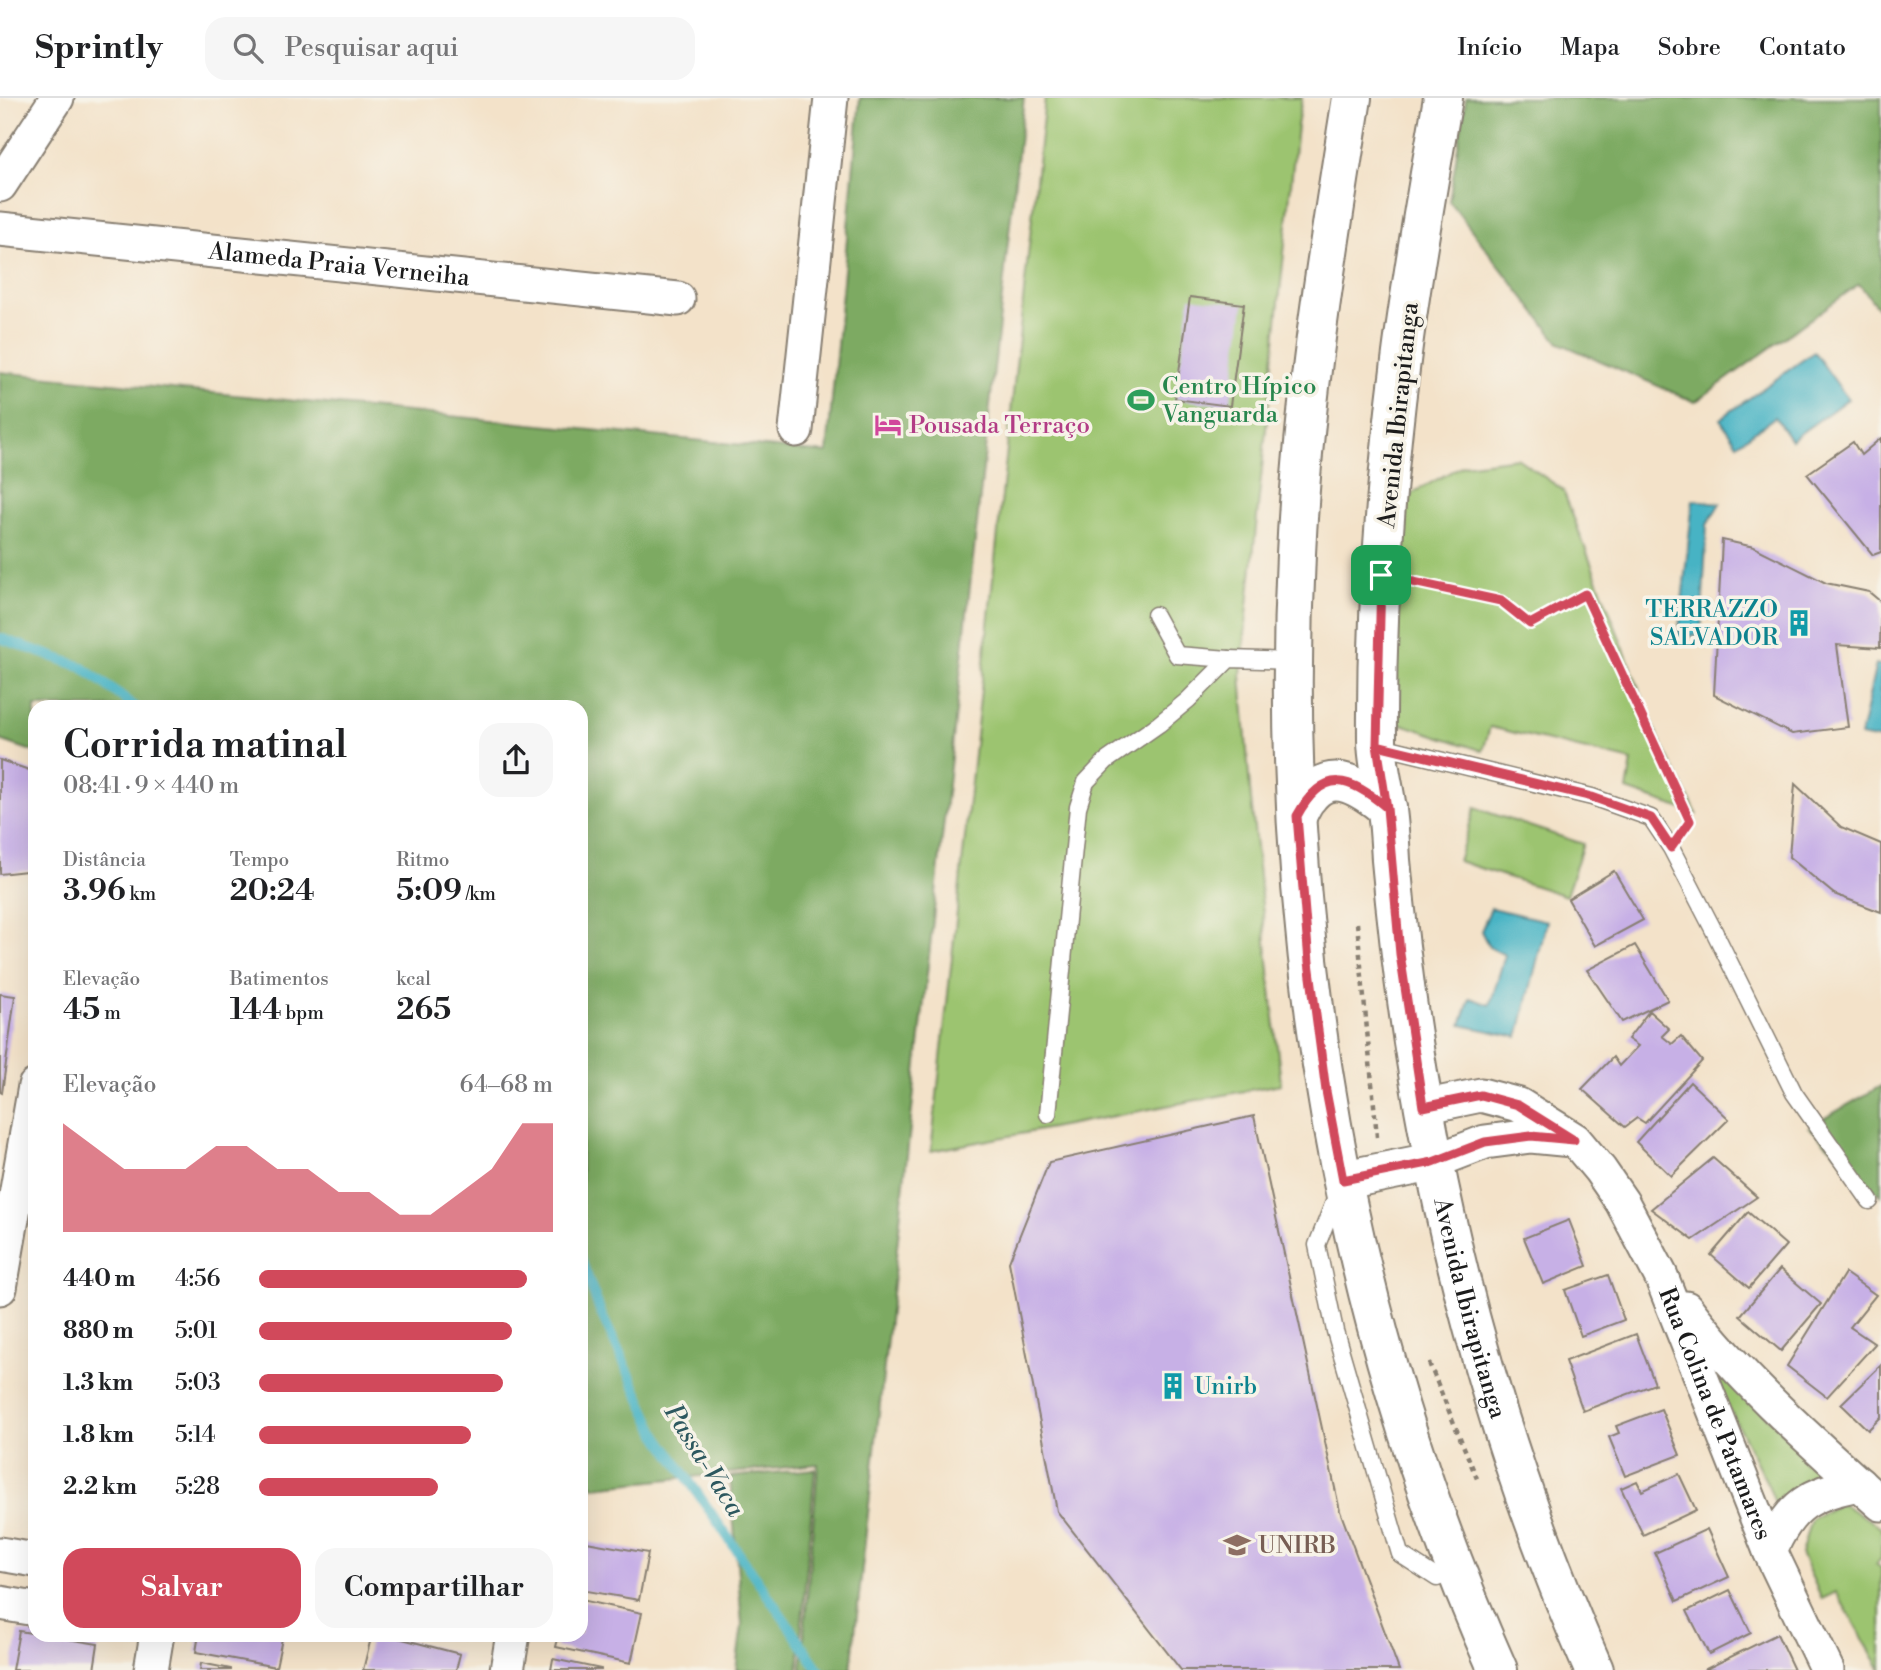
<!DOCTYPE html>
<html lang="pt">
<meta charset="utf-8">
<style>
body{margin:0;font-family:"Libre Bodoni",serif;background:#f6f6f6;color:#202124;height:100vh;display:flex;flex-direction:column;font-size:26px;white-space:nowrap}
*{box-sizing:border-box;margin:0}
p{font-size:23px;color:#757577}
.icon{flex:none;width:38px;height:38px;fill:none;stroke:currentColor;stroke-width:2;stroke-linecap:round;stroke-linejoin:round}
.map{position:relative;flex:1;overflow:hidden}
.side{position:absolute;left:28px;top:602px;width:560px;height:942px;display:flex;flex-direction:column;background:#fff;border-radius:21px;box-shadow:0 7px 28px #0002}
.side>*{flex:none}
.pin{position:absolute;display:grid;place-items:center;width:60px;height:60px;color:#fff;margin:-30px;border-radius:14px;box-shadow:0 4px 10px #0006}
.round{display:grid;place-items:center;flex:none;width:74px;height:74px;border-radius:21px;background:#f6f6f6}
.summary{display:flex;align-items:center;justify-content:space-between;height:119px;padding:0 35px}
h1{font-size:38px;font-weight:600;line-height:52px}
.metrics{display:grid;grid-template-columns:repeat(3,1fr);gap:10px;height:119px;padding:7px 35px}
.metrics div{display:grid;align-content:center}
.metrics b{font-size:30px;font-weight:600}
.metrics small{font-size:19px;font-weight:400}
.metrics p{font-size:19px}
.chart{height:196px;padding:14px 35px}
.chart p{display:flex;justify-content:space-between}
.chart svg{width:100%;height:126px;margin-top:7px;fill:#d1495b;opacity:.7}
.primary-button{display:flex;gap:14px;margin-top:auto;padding:14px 35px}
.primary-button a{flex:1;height:80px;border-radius:21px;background:#d1495b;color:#fff;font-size:28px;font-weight:600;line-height:80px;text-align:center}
.primary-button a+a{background:#f6f6f6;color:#202124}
ul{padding:0 35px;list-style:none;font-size:23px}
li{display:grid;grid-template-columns:112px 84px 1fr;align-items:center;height:52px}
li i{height:18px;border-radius:9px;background:#d1495b}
header{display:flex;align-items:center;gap:42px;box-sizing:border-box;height:98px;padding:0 35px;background:#fff;border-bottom:2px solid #e0e0e0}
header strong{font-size:33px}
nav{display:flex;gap:38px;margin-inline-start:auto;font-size:24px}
.search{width:490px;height:63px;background:#f6f6f6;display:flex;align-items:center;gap:18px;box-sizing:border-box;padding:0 24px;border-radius:21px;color:#757577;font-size:26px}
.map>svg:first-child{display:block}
.green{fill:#9cc470;stroke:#5c7046;stroke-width:2}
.forest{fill:#7daa62;stroke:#4c633f;stroke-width:2}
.water{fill:#47b3c4;stroke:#326870;stroke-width:2}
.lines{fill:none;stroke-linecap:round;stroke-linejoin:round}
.stream{stroke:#47b3c4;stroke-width:10}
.building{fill:#c7b0e6}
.service-casing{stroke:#887f72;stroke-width:19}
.minor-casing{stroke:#887f72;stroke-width:37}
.secondary-casing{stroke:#887f72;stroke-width:42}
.path{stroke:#887f72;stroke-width:4.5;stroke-dasharray:5 5;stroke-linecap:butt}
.service{stroke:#fff;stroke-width:16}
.minor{stroke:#fff;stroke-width:33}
.secondary{stroke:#fff;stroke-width:38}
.route-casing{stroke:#fff;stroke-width:14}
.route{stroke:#d1495b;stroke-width:9}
.labels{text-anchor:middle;stroke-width:7;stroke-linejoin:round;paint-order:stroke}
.street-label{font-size:24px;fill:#1c1c1c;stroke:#f7f3e8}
.leisure-label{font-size:24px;fill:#27864d;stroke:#f7f3e8;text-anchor:start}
.hotel-label{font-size:24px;fill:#b23c85;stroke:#f7f3e8;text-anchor:start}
.culture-label{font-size:24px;fill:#0d838f;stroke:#f7f3e8;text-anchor:end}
.education-label{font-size:24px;fill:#785e54;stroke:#f7f3e8;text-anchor:start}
.water-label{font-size:26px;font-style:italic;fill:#2d585f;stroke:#f7f3e8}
</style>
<header>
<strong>Sprintly</strong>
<div class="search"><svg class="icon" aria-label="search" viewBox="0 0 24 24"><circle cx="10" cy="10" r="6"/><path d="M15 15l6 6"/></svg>Pesquisar aqui</div>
<nav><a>Início</a><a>Mapa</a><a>Sobre</a><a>Contato</a></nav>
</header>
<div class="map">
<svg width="1881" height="1572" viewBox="0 0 1881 1572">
<rect width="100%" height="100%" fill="#f7f3e8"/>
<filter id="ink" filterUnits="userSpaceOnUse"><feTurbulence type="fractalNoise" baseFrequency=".0143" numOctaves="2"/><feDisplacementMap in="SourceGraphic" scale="14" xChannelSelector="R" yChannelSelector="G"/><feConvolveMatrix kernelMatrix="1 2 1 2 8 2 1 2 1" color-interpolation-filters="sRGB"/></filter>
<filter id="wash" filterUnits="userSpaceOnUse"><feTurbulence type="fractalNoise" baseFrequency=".00686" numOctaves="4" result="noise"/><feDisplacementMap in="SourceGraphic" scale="28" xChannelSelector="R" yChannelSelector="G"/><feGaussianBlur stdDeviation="1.57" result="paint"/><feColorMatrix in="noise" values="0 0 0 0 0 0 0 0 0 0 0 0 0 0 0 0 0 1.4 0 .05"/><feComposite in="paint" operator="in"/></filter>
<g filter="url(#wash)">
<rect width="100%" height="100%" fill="#f3e2c9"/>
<g class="green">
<polygon points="1045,0 1302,0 1297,28 1241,576 1250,692 1281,986 931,1053"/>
<polygon points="1517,360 1563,392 1656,635 1697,716 1627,692 1632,663 1490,629 1483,653 1401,626 1390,614 1400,418 1413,395 1463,367"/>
<polygon points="1475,710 1583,746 1566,798 1458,763"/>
<polygon points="1716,1267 1762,1313 1821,1375 1797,1388 1775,1405 1768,1387 1709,1271"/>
<polygon points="1841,1405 1881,1429 1881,1461 1876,1466 1881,1470 1881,1572 1836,1494 1822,1501 1801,1456 1811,1421"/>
</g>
<g class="forest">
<path d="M860 0H1024C963 524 909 1048 851 1572H801L818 1366 594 1389 581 1370V609H35V654L0 642V274L827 355Z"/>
<polygon points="1466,0 1881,0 1881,214 1859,186 1695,304 1559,245 1449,103"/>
<polygon points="1881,988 1881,1098 1809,1029"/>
<polygon points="815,1371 798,1572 736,1572 742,1527 730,1379"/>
</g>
<g class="water">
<polygon points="1814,254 1848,301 1791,342 1775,319 1737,346 1720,321"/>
<polygon points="1693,402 1720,405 1707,427 1701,536 1678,541"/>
<polygon points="1876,566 1881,567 1881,642 1860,638"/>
<polygon points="1491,810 1547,823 1518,939 1461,927 1470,900 1490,907 1505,857 1489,849 1481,833"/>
</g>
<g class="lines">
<g class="stream">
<polyline points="0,540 82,569 135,609"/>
<polyline points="581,1162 601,1215 657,1336 819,1572"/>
</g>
</g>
<g id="blocks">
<g class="building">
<polygon points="1190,199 1244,206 1230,308 1175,301"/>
<polygon points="1881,340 1881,454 1873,457 1807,376 1853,344 1861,357"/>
<polygon points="1722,442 1754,449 1826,485 1869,494 1881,504 1880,550 1837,547 1848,629 1792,636 1714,597"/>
<polygon points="0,662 35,674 35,772 0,776"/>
<polygon points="1795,686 1841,729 1881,746 1881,814 1834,796 1789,759"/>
<polygon points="1614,773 1643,822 1595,848 1568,801"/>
<polygon points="1635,847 1668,902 1622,924 1587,872"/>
<polygon points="0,896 15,898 2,995 0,994"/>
<polygon points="1649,913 1669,931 1662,938 1672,946 1681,938 1702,963 1645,1025 1637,1020 1625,1029 1582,991 1613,959 1619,968 1638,948 1628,941"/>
<polygon points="1690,984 1729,1021 1671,1078 1636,1044"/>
<polygon points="1254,1018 1340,1413 1399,1572 1181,1572 1057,1413 1009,1164 1049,1064"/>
<polygon points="1713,1060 1757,1099 1693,1142 1651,1111"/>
<polygon points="1748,1114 1786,1147 1749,1190 1711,1157"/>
<polygon points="1569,1122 1587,1168 1543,1186 1524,1140"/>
<polygon points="1780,1171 1821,1206 1781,1253 1740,1218"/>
<polygon points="1845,1175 1876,1197 1850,1229 1875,1246 1827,1299 1787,1268"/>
<polygon points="1608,1177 1624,1222 1581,1238 1565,1192"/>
<polygon points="1636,1236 1655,1286 1583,1313 1565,1263"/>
<polygon points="1881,1267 1881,1319 1868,1332 1841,1306"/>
<polygon points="1661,1311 1680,1357 1625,1378 1609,1339 1619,1335 1616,1328"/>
<polygon points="1679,1376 1696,1412 1643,1437 1621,1390 1637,1383 1642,1393"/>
<polygon points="1707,1431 1729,1479 1677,1503 1655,1455"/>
<polygon points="581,1443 648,1455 639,1502 581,1492"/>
<polygon points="1730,1492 1751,1535 1709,1556 1687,1513"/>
<polygon points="581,1502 642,1515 631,1565 556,1549 559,1536 581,1536"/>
<polygon points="19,1533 98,1546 94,1572 12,1572"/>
<polygon points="199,1536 283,1536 276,1569 196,1554"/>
<polygon points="372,1536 383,1536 460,1556 456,1572 363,1572"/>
<polygon points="449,1536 467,1536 466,1541"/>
<polygon points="1777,1536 1794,1572 1704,1572"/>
<polygon points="553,1561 601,1571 601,1572 551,1572"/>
<polygon points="201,1565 231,1571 231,1572 200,1572"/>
</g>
</g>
</g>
<g filter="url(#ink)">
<use href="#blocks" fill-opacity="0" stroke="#887f72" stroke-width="2"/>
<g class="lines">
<defs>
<g id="service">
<polyline points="1155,517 1177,557 1229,561"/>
<polyline points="1377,647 1592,699 1651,720 1671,750 1714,833 1794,995 1870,1103"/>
<polyline points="1048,1016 1078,709 1086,684 1106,663 1159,626 1188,602 1229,561 1293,563"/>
<polyline points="1338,1094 1317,1147 1335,1233 1400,1456 1437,1480 1457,1472"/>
</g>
<g id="minor">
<polyline points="0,87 57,0"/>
<path id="s1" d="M0 131 678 201"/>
<polyline points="796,332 831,0"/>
<path id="s2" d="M1423 1009 1481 997 1519 1007 1575 1042 1600 1072 1622 1104 1661 1178 1770 1453 1827 1572"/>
<polyline points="1433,1064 1485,1044 1531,1038 1572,1042"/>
<polyline points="0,1190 35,988"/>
<path d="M1686 1210C1742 1283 1812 1344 1881 1406"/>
<path d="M1770 1453C1790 1407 1810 1395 1859 1386"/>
<polyline points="0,1456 35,1462"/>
<polyline points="0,1505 35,1511"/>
<polyline points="151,1572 157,1536"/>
<polyline points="507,1572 513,1536"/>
</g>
<g id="secondary">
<path d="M1352 0C1328 151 1303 303 1296 456 1277 835 1343 1224 1498 1572"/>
<path id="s3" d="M1443 0C1428 88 1412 175 1401 263 1385 388 1376 515 1377 641 1377 663 1383 684 1386 705 1389 724 1390 743 1391 762 1416 1042 1480 1315 1594 1572"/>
<path d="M1297 718C1300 712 1303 704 1308 699 1332 667 1365 692 1387 710"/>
<polyline points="1343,1082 1433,1064"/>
</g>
</defs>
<use href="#service" class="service-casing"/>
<use href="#minor" class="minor-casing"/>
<use href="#secondary" class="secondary-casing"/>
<g class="path">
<polyline points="1416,484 1501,503 1530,526 1585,496 1690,723 1687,728"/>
<polyline points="1357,825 1377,1039"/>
<polyline points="1429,1265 1478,1383"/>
</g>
<use href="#service" class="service"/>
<use href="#minor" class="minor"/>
<use href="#secondary" class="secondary"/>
</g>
</g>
<g class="lines" filter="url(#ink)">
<defs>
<path id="route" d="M1381 477 1377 647 1387 710C1349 678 1324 669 1297 718L1309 864 1326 993 1343 1082 1433 1064 1485 1044 1531 1038 1574 1042 1518 1007 1481 997 1423 1009 1400 856 1387 710 1377 647 1592 699 1651 720 1671 750 1690 723 1585 496 1530 526 1501 503 1381 477"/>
</defs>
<use href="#route" class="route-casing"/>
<use href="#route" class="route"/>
</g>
<defs>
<symbol id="stadium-bare" viewBox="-9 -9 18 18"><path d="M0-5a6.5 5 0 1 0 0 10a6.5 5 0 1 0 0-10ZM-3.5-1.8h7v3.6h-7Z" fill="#2e9e5b" stroke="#f7f3e8" stroke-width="2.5" paint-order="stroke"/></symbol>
<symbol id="hotel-bare" viewBox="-9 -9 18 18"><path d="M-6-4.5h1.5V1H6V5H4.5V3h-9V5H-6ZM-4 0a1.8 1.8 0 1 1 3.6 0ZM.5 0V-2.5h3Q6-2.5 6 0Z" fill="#d1479c" stroke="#f7f3e8" stroke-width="2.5" paint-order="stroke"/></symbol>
<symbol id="building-bare" viewBox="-9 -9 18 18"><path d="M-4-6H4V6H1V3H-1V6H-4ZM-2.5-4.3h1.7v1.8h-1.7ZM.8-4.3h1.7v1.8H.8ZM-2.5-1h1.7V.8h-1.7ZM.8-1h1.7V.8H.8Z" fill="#0f9aa8" stroke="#f7f3e8" stroke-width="2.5" paint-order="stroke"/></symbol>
<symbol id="university-bare" viewBox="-9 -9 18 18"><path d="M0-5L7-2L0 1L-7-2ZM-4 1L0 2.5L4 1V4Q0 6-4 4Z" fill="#8d6e63" stroke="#f7f3e8" stroke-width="2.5" paint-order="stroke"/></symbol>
</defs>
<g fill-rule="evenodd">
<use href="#stadium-bare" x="1122" y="283" width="38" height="38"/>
<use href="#hotel-bare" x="869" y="308" width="38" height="38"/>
<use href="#building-bare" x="1780" y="506" width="38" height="38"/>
<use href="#building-bare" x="1154" y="1269" width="38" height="38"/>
<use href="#university-bare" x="1218" y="1428" width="38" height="38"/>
</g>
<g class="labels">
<g class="street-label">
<text dy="8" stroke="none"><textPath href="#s1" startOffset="341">Alameda Praia Verneiha</textPath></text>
<text transform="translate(1398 317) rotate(-84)" y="8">Avenida Ibirapitanga</text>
<text dy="8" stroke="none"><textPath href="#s3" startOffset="1223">Avenida Ibirapitanga</textPath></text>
<text dy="8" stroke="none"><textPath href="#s2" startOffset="474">Rua Colina de Patamares</textPath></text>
</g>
<g class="leisure-label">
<text x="1162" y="296">Centro Hípico<tspan x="1162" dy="28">Vanguarda</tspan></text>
</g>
<g class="hotel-label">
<text x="909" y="335">Pousada Terraço</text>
</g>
<g class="culture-label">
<text x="1778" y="519">TERRAZZO<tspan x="1778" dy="28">SALVADOR</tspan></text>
<text x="1194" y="1296" text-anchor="start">Unirb</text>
</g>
<g class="education-label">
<text x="1258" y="1455">UNIRB</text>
</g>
<g class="water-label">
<text transform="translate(705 1362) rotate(58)" y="9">Passa-Vaca</text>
</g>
</g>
</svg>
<div class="pin" style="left:1381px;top:477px;background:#1e9e55"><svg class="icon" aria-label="arrive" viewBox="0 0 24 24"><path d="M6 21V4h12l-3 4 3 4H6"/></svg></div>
<section class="side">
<div class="summary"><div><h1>Corrida matinal</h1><p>08:41 · 9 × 440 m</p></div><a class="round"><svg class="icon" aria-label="share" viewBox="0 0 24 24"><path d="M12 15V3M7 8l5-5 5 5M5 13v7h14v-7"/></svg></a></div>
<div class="metrics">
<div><p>Distância</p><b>3.96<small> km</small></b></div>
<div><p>Tempo</p><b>20:24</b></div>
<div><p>Ritmo</p><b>5:09<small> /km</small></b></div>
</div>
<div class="metrics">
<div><p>Elevação</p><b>45<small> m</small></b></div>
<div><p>Batimentos</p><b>144<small> bpm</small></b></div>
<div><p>kcal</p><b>265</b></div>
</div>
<div class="chart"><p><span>Elevação</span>64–68 m</p>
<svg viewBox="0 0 160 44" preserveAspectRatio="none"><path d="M0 44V6L10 14L20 22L30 22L40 22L50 14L60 14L70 22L80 22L90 30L100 30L110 38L120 38L130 30L140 22L150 6L160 6V44z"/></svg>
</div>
<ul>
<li><b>440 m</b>4:56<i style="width:91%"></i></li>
<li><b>880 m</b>5:01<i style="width:86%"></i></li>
<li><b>1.3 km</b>5:03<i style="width:83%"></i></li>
<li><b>1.8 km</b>5:14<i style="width:72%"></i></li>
<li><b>2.2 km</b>5:28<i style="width:61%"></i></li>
</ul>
<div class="primary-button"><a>Salvar</a><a>Compartilhar</a></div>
</section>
</div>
